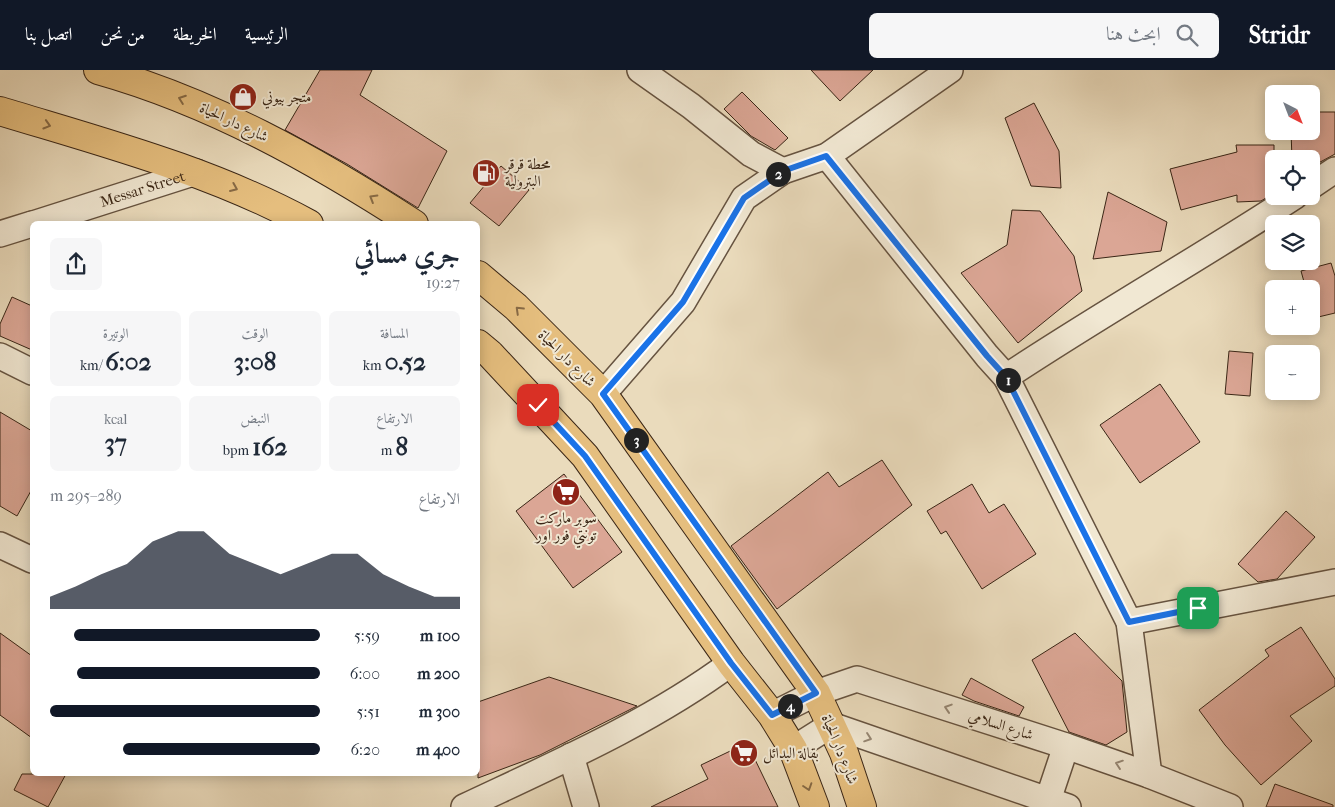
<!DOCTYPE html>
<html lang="ar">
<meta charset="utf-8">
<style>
body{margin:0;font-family:"IM FELL French Canon",Amiri,serif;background:#f6f6f7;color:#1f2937;direction:rtl;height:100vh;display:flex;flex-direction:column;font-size:19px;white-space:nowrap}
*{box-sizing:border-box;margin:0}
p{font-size:16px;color:#747a83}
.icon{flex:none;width:28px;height:28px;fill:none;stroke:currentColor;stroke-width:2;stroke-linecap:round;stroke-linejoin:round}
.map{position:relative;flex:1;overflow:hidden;direction:ltr}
.side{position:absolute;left:30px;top:151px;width:450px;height:555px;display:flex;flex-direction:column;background:#fff;border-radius:8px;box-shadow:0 2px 12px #0003;direction:rtl}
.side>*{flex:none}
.needle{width:32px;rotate:138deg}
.fabs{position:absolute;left:1265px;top:15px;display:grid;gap:10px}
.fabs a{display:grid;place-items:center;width:55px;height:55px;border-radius:8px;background:#fff;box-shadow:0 2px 12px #0003;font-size:25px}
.pin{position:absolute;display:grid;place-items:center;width:42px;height:42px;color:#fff;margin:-21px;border-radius:10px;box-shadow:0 2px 8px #0006}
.km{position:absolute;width:25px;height:25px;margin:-12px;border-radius:50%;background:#222;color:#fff;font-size:14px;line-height:25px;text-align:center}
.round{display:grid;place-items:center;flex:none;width:52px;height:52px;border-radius:8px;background:#f6f6f7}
.overview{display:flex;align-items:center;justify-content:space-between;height:85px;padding:0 20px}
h1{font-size:28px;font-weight:700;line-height:38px}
.metrics{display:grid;grid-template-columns:repeat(3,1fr);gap:8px;height:85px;padding:5px 20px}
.metrics div{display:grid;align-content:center;border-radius:8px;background:#f6f6f7;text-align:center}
.metrics b{font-size:25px;font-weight:700}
.metrics small{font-size:14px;font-weight:400}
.metrics p{font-size:14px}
.chart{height:140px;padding:10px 20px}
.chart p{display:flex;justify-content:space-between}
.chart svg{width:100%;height:90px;margin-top:5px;fill:#111827;opacity:.7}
ul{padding:0 20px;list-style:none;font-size:16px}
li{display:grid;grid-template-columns:80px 60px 1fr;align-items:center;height:38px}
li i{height:12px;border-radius:6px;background:#111827}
header{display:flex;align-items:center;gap:30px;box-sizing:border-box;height:70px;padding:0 25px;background:#111827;color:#fff}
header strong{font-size:24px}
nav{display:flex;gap:28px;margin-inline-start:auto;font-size:18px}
.search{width:350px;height:45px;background:#f6f6f7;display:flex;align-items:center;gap:12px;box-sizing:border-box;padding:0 18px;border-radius:8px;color:#747a83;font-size:19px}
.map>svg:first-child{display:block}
.building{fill:#dba695;stroke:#3a2616}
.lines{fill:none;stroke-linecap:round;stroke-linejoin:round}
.minor-casing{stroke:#665340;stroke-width:28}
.major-casing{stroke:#3a2616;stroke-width:30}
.minor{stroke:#f1e8d3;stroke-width:25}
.major{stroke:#e5be7e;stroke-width:28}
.oneway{stroke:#876a45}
.oneway2{stroke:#968774}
.route-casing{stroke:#fff;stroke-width:10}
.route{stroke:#1a73e8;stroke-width:6}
.labels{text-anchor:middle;stroke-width:4;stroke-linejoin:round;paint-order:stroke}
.poi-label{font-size:15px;fill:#3a2616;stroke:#f1e8d3;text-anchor:start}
.street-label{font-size:15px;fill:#3a2616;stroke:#f1e8d3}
</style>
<header>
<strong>Stridr</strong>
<div class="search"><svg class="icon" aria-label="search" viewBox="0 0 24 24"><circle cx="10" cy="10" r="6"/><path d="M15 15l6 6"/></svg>ابحث هنا</div>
<nav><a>الرئيسية</a><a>الخريطة</a><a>من نحن</a><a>اتصل بنا</a></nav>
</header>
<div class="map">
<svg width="1335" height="737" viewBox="0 0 1335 737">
<rect width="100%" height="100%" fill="#eadbbc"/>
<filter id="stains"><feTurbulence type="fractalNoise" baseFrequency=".004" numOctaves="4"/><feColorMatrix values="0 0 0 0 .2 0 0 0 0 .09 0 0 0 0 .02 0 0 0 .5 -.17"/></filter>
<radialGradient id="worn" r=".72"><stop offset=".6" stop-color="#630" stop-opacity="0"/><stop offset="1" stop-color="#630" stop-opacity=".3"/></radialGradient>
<g class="building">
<polygon points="320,0 372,0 360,25 447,81 418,138 347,94 285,60"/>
<polygon points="811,0 873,0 840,31"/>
<polygon points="742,22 788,68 775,80 751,66 724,39"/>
<polygon points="1034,33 1059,81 1061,118 1031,116 1005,48"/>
<polygon points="1311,42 1335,42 1335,84 1311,97 1311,89 1292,89 1291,61 1311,61"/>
<polygon points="1236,75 1274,75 1274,123 1261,131 1237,132 1237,125 1181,140 1170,99 1237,82"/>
<polygon points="501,96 529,120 499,156 470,133"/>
<polygon points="1108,122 1167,152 1161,181 1093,189"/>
<polygon points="1012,140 1040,141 1074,186 1082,221 1018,273 961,203 1007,175"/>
<polygon points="1331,193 1335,206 1335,243 1314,248 1311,238 1311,219 1306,219 1301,201"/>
<polygon points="12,227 32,236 32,280 0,266 0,254"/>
<polygon points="1229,281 1253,283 1250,326 1225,324"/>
<polygon points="1160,314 1200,372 1140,413 1100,355"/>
<polygon points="0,342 32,361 32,419 17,446 0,436"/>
<polygon points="882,390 912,435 777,539 731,476 828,402 839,417"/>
<polygon points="564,404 622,482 573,518 516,441"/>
<polygon points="972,414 989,443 1004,434 1036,484 982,519 946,461 941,464 927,441"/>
<polygon points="1286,441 1315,467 1277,509 1258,512 1238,494"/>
<polygon points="1301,557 1335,609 1335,616 1290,646 1312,671 1261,715 1225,675 1199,640 1269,586 1265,580"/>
<polygon points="0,563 32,586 32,668 0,645"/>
<polygon points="1075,563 1122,611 1127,662 1106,675 1069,662 1032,590"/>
<polygon points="549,607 637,636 540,685 478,708 478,632"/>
<polygon points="971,608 1024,637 1019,646 974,631 962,625"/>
<polygon points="747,673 778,737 651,737 708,709 701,695"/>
<polygon points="22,704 66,704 48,737 14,720"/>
<polygon points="1275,714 1333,735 1333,737 1266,737"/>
</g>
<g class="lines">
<defs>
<g id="minor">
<polyline points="640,0 691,36 751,84 783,101"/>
<polyline points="827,86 987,286 1006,307"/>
<polyline points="1311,116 1335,100"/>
<path id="s1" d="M33 154 196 102"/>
<polyline points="0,164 32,154"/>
<polyline points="0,286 32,302"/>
<polyline points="603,324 683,232 744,128 783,101 827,86 950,0"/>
<polyline points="0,475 32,490"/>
<polyline points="1129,552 1335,512"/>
<polyline points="772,645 816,623 857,609 1066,676 1149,705 1230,737"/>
<polyline points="793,679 831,655 1068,737"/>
<polyline points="571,686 586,737"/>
<path d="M1149 705 1129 552 1006 307C1101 244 1200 188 1295 126"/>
<polyline points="1048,730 1066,676"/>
<path d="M464 737C555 694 650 653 731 593"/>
</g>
<g id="major">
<path d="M98 0C212 32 315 90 414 154"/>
<path d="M0 41C105 73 212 101 309 154"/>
<polyline points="478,205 516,237 603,324 816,623 844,683 862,737"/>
<polyline points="478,274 490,284 585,386 731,593 772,645 793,679 815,737"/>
</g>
</defs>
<use href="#minor" class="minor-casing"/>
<use href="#major" class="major-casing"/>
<use href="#minor" class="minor"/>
<use href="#major" class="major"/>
</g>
<defs><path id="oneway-chevron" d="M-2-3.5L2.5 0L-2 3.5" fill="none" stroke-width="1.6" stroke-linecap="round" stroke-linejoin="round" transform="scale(1.25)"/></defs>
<g class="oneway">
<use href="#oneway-chevron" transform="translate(182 29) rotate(-160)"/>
<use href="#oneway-chevron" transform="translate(47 55) rotate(17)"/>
<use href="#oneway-chevron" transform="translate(234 118) rotate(23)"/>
<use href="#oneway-chevron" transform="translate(373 128) rotate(-149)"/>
<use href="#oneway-chevron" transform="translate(519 240) rotate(-136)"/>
<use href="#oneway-chevron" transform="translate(808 717) rotate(72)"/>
</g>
<g class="oneway2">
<use href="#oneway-chevron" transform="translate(948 638) rotate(-162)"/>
<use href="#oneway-chevron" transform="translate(868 668) rotate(19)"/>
<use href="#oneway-chevron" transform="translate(1119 694) rotate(-161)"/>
</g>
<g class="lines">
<defs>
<polyline id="route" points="538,335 585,386 731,593 772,645 816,623 603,324 683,232 744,128 783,101 826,86 987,286 1006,307 1129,552 1198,538"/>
</defs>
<use href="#route" class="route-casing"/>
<use href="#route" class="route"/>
</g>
<defs>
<symbol id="shop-disc" viewBox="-11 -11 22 22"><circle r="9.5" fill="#8f2418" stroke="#f1e8d3"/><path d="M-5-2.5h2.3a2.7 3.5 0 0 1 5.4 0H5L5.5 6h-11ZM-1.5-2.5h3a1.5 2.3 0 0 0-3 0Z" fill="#fff"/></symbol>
<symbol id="fuel-disc" viewBox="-11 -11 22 22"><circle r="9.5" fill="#8f2418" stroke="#f1e8d3"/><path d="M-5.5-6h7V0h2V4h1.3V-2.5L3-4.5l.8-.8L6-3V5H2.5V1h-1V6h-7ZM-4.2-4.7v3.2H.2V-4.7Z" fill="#fff"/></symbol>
<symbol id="supermarket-disc" viewBox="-11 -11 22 22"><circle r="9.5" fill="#8f2418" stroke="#f1e8d3"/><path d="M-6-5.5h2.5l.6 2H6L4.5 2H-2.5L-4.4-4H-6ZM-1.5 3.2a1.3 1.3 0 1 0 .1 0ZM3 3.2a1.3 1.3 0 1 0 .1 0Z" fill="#fff"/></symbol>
</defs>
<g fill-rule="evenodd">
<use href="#shop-disc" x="227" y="11" width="32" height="32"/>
<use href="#fuel-disc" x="470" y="87" width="32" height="32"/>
<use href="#supermarket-disc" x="550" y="406" width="32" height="32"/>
<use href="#supermarket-disc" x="728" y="667" width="32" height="32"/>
</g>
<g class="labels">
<g class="poi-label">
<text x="262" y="32">متجر بيوني</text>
<text x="505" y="99">محطة قرقر<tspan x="505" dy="17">البترولية</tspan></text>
<text x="566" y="453" text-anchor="middle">سوبر ماركت<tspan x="566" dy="17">تونتي فور اور</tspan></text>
<text x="763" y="688">بقالة البدائل</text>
</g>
<g class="street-label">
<text transform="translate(234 52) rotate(25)" y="5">شارع دار الحياة</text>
<text dy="5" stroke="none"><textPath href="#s1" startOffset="115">Messar Street</textPath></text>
<text transform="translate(567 288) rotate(45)" y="5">شارع دار الحياة</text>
<text transform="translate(1001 655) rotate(18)" y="5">شارع السلامي</text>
<text transform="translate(840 679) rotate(68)" y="5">شارع دار الحياة</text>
</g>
</g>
<rect width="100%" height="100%" filter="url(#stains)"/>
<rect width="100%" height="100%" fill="url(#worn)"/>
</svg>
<div class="fabs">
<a><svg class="needle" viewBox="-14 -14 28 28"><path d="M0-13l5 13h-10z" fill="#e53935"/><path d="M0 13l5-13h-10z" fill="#747a83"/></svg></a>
<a><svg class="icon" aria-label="locate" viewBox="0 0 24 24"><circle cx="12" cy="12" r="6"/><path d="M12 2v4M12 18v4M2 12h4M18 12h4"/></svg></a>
<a><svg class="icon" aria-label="layers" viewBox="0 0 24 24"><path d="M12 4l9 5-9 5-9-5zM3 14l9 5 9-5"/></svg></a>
<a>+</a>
<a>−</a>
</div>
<div class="pin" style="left:1198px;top:538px;background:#1e9e55"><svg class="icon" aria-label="arrive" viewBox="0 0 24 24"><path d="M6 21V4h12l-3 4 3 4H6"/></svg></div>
<div class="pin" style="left:538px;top:335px;background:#d93025"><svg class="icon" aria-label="check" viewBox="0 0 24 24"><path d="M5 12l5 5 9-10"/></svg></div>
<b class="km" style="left:1008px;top:310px">1</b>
<b class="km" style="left:778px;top:104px">2</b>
<b class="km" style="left:636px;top:370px">3</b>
<b class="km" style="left:790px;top:636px">4</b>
<section class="side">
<div class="overview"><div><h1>جري مسائي</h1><p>19:27</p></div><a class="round"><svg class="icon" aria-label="share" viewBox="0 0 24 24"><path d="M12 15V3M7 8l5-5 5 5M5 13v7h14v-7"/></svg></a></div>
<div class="metrics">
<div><p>المسافة</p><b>0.52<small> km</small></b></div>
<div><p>الوقت</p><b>3:08</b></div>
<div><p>الوتيرة</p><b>6:02<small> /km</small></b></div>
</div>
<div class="metrics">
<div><p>الارتفاع</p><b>8<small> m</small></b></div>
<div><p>النبض</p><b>162<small> bpm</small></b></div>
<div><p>kcal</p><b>37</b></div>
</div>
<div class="chart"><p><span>الارتفاع</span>289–295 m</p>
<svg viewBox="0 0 160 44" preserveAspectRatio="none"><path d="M0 44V38L10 33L20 27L30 22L40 11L50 6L60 6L70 17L80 22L90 27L100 22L110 17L120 17L130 27L140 33L150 38L160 38V44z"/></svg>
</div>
<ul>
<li><b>100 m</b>5:59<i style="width:91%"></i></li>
<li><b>200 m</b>6:00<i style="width:90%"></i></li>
<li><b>300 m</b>5:51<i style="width:100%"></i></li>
<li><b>400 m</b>6:20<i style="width:73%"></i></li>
</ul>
</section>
</div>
